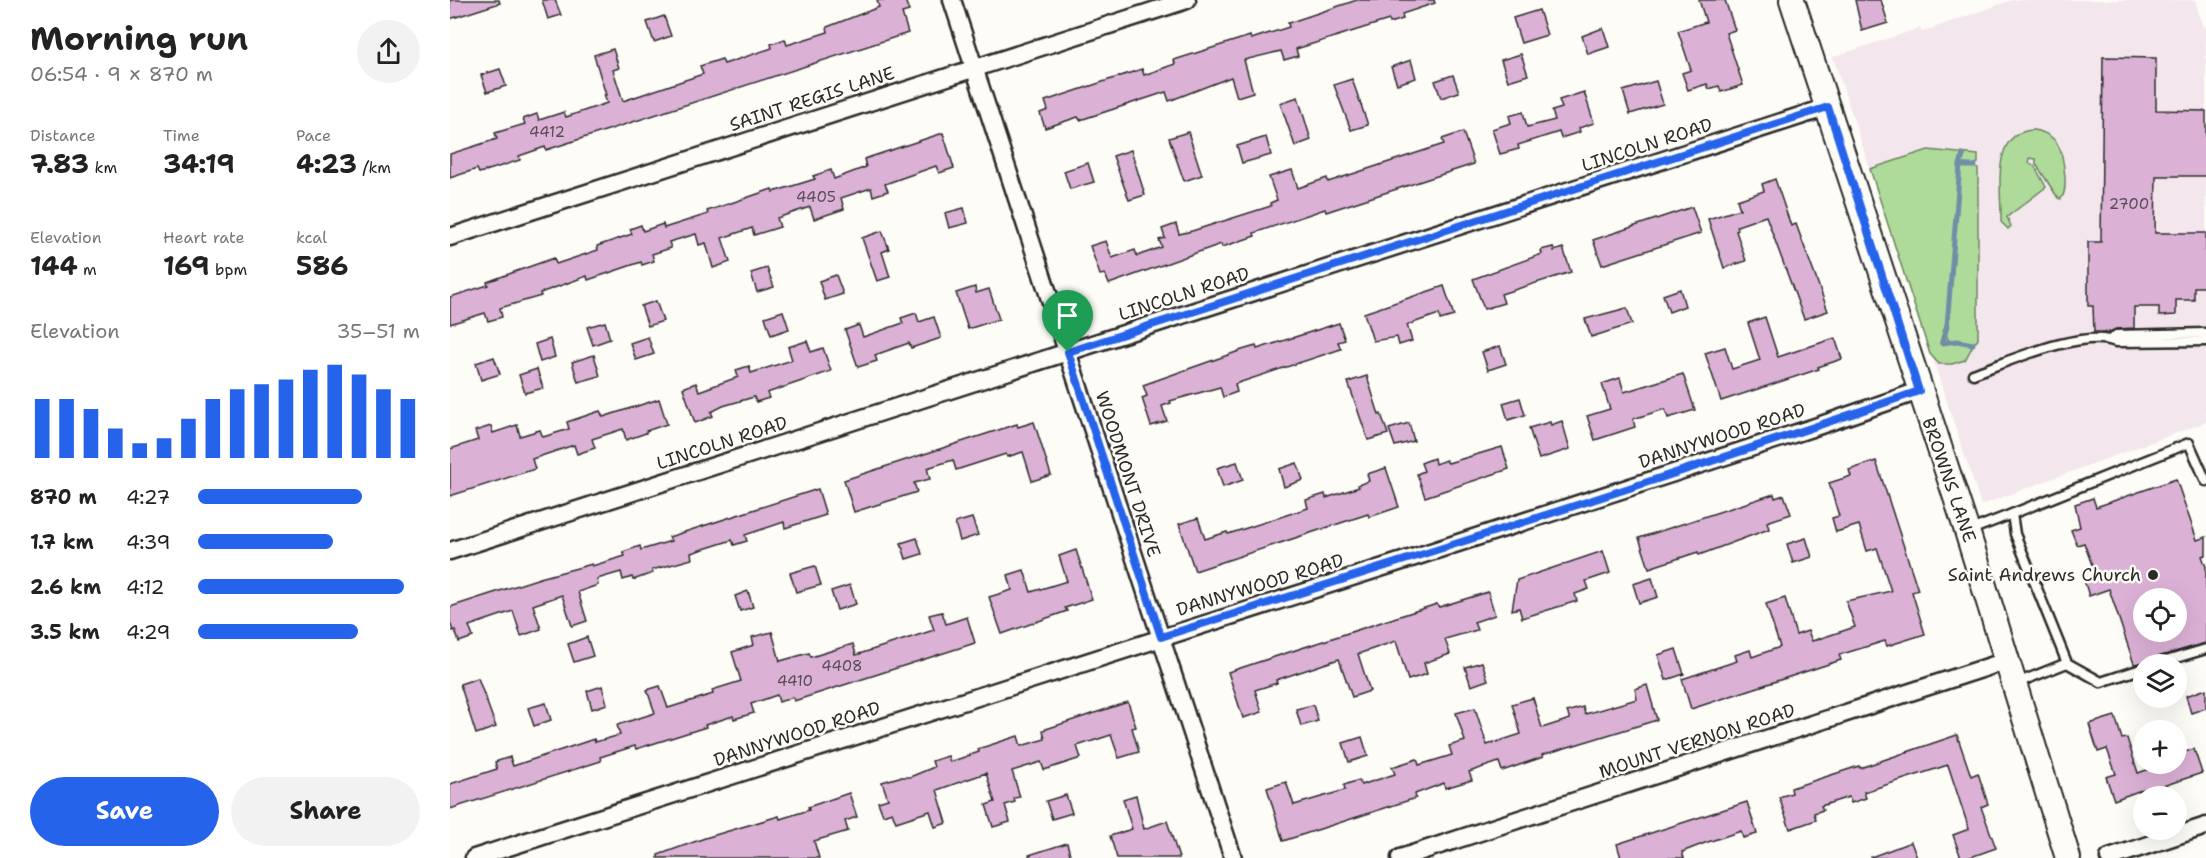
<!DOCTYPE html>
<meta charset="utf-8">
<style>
body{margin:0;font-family:"Shantell Sans",sans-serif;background:#f2f2f2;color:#222;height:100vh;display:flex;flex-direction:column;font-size:22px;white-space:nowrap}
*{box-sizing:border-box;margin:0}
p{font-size:20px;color:#767676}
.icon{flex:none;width:33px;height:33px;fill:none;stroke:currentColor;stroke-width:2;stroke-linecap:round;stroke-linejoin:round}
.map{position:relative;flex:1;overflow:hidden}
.side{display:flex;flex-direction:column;background:#fff;width:450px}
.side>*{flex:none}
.tools{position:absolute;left:1683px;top:588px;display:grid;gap:12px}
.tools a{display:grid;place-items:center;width:54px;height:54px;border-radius:50%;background:#fff;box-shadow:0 6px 24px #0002;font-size:30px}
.pin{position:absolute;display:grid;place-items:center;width:51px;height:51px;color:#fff;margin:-62px -26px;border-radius:50% 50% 50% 0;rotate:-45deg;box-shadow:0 0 6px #0007}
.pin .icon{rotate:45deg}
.round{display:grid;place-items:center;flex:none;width:63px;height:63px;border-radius:32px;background:#f2f2f2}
.headline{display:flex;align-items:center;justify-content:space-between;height:102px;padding:0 30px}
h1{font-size:33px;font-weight:700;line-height:45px}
.stats{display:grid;grid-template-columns:repeat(3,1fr);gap:9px;height:102px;padding:6px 30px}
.stats div{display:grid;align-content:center}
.stats b{font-size:26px;font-weight:700}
.stats small{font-size:16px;font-weight:400}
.stats p{font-size:16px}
.chart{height:168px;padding:12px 30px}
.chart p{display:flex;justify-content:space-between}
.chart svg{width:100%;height:108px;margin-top:6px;stroke:#2563eb;stroke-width:6}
.action{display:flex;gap:12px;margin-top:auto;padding:12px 30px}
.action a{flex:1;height:69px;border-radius:36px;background:#2563eb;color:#fff;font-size:24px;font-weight:700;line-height:69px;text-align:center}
.action a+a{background:#f2f2f2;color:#222}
ul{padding:0 30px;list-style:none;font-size:20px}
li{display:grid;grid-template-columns:96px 72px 1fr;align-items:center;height:45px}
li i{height:15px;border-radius:8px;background:#2563eb}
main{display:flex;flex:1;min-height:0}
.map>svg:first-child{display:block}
.built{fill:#f3e6ed}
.green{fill:#aedb9a;stroke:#6c8362;stroke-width:1.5}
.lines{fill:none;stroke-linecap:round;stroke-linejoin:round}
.stream{stroke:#6f8ea7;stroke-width:5}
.building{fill:#dcb1d6;stroke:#2b2b2b;stroke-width:1.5;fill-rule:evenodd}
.lane-casing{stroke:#2b2b2b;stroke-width:13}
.street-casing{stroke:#2b2b2b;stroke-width:21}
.secondary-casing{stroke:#2b2b2b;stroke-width:28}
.lane{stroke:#fdfcf7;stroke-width:8}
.street{stroke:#fdfcf7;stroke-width:16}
.secondary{stroke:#fdfcf7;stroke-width:24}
.route-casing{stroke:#fff;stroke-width:12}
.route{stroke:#2563eb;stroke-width:8}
.poi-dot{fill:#2b2b2b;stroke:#fdfcf7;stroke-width:2}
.labels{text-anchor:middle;stroke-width:5;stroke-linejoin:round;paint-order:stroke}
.number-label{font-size:15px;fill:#574c56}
.street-label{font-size:18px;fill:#2b2b2b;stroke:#fdfcf7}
.poi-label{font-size:18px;fill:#2b2b2b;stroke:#fdfcf7;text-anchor:end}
</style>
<main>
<section class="side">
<div class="headline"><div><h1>Morning run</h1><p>06:54 · 9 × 870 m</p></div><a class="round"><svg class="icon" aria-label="share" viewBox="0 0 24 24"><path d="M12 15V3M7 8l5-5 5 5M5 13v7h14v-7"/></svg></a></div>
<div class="stats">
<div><p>Distance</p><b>7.83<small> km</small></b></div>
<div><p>Time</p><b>34:19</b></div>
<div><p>Pace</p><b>4:23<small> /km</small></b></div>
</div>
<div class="stats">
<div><p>Elevation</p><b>144<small> m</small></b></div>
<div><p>Heart rate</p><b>169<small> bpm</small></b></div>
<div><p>kcal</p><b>586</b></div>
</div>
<div class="chart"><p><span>Elevation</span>35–51 m</p>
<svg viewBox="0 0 160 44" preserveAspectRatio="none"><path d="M5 44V20M15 44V20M25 44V24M35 44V32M45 44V38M55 44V36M65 44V28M75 44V20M85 44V16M95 44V14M105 44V12M115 44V8M125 44V6M135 44V10M145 44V16M155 44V20"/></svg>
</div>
<ul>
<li><b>870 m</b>4:27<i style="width:74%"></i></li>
<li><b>1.7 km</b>4:39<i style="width:61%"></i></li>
<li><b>2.6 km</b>4:12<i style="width:93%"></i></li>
<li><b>3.5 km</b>4:29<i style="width:72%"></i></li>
</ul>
<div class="action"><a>Save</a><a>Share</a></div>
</section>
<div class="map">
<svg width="1756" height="858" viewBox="0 0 1756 858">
<rect width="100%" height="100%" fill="#fdfcf7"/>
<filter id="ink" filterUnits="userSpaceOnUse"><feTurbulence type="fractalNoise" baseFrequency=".0167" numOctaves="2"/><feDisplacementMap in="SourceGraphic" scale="12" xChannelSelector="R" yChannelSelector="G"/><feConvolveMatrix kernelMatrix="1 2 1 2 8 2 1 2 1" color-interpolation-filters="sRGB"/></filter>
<g filter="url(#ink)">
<polygon class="built" points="1562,0 1745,0 1753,27 1756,26 1756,422 1531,505 1383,57 1470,28 1472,32"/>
<g class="green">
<path d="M1584 130C1611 135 1613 154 1615 177 1615 184 1616 193 1611 199L1608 198 1586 164V159L1580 158 1579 163 1584 165 1596 187 1557 217 1561 226 1558 229 1551 222C1552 192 1539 131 1584 130Z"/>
<polygon points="1478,150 1528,155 1528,163 1523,165 1511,164 1515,156 1511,155 1496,322 1490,343 1491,345 1506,342 1523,345 1515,360 1502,364 1489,364 1480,354 1420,169"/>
<polygon points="1511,167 1525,167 1528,169 1528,338 1527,341 1523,343 1498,340 1496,334"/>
</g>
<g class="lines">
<g class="stream">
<polyline points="1512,166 1525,166"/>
<polyline points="1492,343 1507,341 1523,344"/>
<polyline points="1493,343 1497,326 1510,165 1513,155"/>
</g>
</g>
<g class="building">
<polygon points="0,0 49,0 50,3 0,19"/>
<polygon points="92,0 105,0 111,15 98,19"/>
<polygon points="427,0 455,0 459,11 452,13 458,33 96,150 95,147 69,156 70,160 29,173 27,169 0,178 0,154 47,139 45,133 75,124 73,119 87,114 89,120 114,112 116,117 157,103 154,95 156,95 144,55 163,49 169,68 163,70 173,101 253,74 250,66 272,59 274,64 322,48 321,44 335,39 337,45 378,32 377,27 429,7"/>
<polygon points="907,0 984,0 985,3 952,14 953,19 940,23 939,20 846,49 848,56 834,60 831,51 794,60 803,92 787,97 781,77 719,101 716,92 630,120 628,117 595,128 590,113 598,110 595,101 692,69 694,75 725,64 724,60 800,36 801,39 839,27 838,23"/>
<polygon points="1249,0 1275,0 1285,30 1276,33 1293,85 1271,92 1269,86 1259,89 1257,84 1238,90 1232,73 1241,70 1228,31 1256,22"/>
<polygon points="1405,0 1431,0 1438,23 1412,31"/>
<polygon points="1089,10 1097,35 1071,43 1063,18"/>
<polygon points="214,16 221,36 204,42 197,22"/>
<polygon points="1153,28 1159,47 1138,54 1132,36"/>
<polygon points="1071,54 1078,75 1058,81 1051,60"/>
<polygon points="1653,57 1706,58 1706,110 1756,111 1756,176 1706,176 1705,233 1756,233 1756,287 1744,287 1744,300 1726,300 1726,315 1709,316 1709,307 1684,307 1684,328 1666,329 1660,332 1644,332 1643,306 1638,306 1638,242 1651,242"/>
<polygon points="961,60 966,78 947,84 941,67"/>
<polygon points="50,69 56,86 37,92 31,75"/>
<polygon points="1003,75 1009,92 991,98 985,81"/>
<polygon points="902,79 918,125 901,130 884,85"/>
<polygon points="1206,81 1213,104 1180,114 1173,91"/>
<polygon points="1134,92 1144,123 1129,128 1130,132 1111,138 1109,132 1068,145 1069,149 1050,154 1042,129 1061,123 1059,116 1073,112 1077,127 1105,120 1102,111 1112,108 1109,100"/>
<polygon points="848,97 861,140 845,146 830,103"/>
<polygon points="738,132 752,175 734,181 719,138"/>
<polygon points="1013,132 1024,164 876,212 875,209 804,233 805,236 772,247 771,244 659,284 655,274 650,275 640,246 656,241 662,258 685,250 687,256 712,247 709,240 715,238 712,229 726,224 729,234 742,231 821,206 820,203 827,200 819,177 842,170 848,188 877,178 878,182 994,144 992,139"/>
<polygon points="493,133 504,168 489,173 486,166 435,184 438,191 423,196 421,188 391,198 394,209 364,219 360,207 327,218 330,227 304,235 302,228 272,238 280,262 263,268 256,243 249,245 246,234 219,242 221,248 202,254 204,261 192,265 191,262 138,280 137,276 90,293 91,296 50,308 52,317 38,321 35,313 0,324 0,297 38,285 37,282 67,271 104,258 106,264 148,250 147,246 182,234 180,229 191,225 193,231 213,224 214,228 258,214 257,211 293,199 322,189 323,192 365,179 363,176 381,170 384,179 416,167 414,159"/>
<polygon points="816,137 821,155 792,163 787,146"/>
<polygon points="681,150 695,195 679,200 663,156"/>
<polygon points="638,163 644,182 620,189 614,171"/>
<polygon points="1325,179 1341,226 1346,224 1378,311 1354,319 1316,216 1287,226 1288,230 1286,231 1296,261 1274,268 1258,219 1290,209 1287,200 1314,191 1312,184"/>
<polygon points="1242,207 1251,233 1152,265 1143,240"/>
<polygon points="514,208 518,223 499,228 495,213"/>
<polygon points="432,231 439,249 432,252 440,277 427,281 412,238"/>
<polygon points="1103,247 1104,251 1113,248 1121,272 1051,294 1054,303 1034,309 1023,279 1092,254 1091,250"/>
<polygon points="317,268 324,287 307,292 301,273"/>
<polygon points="386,275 393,294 375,300 369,281"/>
<polygon points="994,286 1004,316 990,320 989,314 957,325 962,341 949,345 947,337 923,341 914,313"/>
<polygon points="525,287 526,293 539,289 549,319 518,329 506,293"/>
<polygon points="1230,289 1235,306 1219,312 1213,295"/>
<polygon points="206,301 213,321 198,326 191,306"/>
<polygon points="1177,308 1182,324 1141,337 1135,319"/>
<polygon points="333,311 339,329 321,335 315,317"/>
<polygon points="466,313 469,322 484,317 491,338 461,348 459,343 425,355 427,361 408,367 395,330 409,325 413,337 453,323 451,318"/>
<polygon points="1315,317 1328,357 1385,338 1392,359 1368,367 1369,369 1271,401 1255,353 1275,347 1282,369 1310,360 1298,323"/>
<polygon points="155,322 160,339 143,345 137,327"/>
<polygon points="889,323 895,340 888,342 891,349 785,384 787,392 773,397 770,387 720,401 721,403 712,406 717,421 701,426 692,398 697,396 693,385 792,350 806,346 807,349"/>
<polygon points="198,337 204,354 186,360 180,343"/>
<polygon points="100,339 105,357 90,362 85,344"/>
<polygon points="357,341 361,352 373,348 381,371 317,393 319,398 306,402 304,397 273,406 261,412 263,416 245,423 233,388 246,383 249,391 288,377 286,370 299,366 301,373 342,360 338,347"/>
<polygon points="1050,346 1056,364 1038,370 1032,352"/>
<polygon points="144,355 150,376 128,382 122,362"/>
<polygon points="44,357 50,374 31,380 26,363"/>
<polygon points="87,369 93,388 75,393 69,375"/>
<polygon points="1233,374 1245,410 1218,418 1215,409 1183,419 1185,427 1145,440 1137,416 1160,409 1152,384 1170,378 1174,392"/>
<polygon points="917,376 929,415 931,414 938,434 918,440 898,382"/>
<polygon points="1070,398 1075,415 1058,420 1053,403"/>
<polygon points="209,399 217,424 196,431 196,433 176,440 173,429 142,439 145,448 127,454 124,445 82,459 85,469 0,496 0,449 28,440 25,431 41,426 43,433 67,425 70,436 90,430 93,437 119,429 117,422 150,411 153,417"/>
<polygon points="1112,421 1120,449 1089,459 1079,428 1100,422 1101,425"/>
<polygon points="584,422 601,475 582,481 573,452 557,457 556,454 506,470 503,460 477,468 480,479 464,483 467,492 404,512 394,480 567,424 568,427"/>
<polygon points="959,423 964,441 945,446 939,429"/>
<polygon points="1052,447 1059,469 975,497 967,474 974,471 971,463 984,458 985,464 996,460 998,463"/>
<polygon points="1426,461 1468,590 1462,592 1475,634 1437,646 1435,641 1389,655 1391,660 1241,709 1232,679 1287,661 1285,655 1300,650 1302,657 1330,647 1316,604 1335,598 1346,635 1358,631 1362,641 1405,627 1396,601 1441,591 1427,548 1417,551 1409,525 1386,532 1382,518 1389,516 1379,483 1401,476 1399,470"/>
<polygon points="787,462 793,480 773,487 767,468"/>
<polygon points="847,463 853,480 834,487 829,469"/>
<polygon points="936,468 949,507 919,517 918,514 745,571 729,524 748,518 755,539 777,532 778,534 858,508 856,500 875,494 876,498 909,487 908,485 919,481 917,474"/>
<path d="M1726 479 1747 540 1756 537V555L1752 556 1756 567V643L1704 658 1700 664 1695 662 1684 664 1659 589 1639 596 1634 580 1646 576 1634 543 1627 545 1621 530 1630 527 1625 504 1643 498 1646 507ZM1694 598H1726V632H1694Z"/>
<polygon points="368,489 376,515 335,528 334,522 295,535 297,541 284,545 282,540 241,553 242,559 202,570 203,573 183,580 182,577 173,580 171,572 147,579 148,585 128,592 137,621 122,626 112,595 83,605 91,629 71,636 63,611 19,626 23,637 9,642 5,630 3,631 0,622 0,607 90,578 142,564 142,566 175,556 173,552 190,546 191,550 221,541 219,537"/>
<polygon points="1324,494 1325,498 1334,495 1341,514 1317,522 1319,529 1249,555 1248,552 1199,568 1189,538"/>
<polygon points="522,518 528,535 510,541 505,523"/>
<polygon points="467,538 472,554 456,559 451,543"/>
<polygon points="1356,538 1362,557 1343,563 1337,544"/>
<polygon points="626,550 642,599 615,608 617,611 552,634 539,597 562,590 558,575 574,570 581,592 617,581 609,556"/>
<polygon points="1153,551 1160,573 1136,581 1139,589 1125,594 1127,601 1072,618 1069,608 1062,610 1067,580"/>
<polygon points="365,566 371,585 346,592 340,573"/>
<polygon points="1202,578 1208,597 1189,603 1183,584"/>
<polygon points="400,585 406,604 387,610 381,591"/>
<polygon points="298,591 303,607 290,611 285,596"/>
<polygon points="1038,592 1045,615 1024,622 1027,630 995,639 1000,654 974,663 977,674 958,680 946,641 908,654 920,691 902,697 889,659 826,680 827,683 805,690 812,712 793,718 778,672 987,604 989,607"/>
<polygon points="492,612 496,624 517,617 525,643 344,701 343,697 329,702 327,695 301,704 304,713 284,719 283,716 255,725 256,727 186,749 185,746 150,757 151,761 0,809 0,784 47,769 45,762 60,757 63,766 144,739 145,742 170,735 167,725 205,713 197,690 210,686 218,708 263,694 262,690 291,681 282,652 304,645 302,637 322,632 330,661 359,653 361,657 403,644 406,655 484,630 479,615"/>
<polygon points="137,637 143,656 124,662 118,644"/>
<polygon points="1226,649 1234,674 1216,680 1208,655"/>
<polygon points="1032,662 1038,680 1021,686 1015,667"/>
<polygon points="28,678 46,727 26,734 10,684"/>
<polygon points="1197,685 1207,720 1092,755 1093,757 1052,771 1049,762 1019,772 1022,780 995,788 994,783 965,794 966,798 833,841 817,788 836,782 844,805 895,790 894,785 909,780 911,785 945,774 942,767 967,759 969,765 1002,755 999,746 1015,741 1006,713 1025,708 1037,745 1071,734 1062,704 1083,698 1092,728 1120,719 1117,712 1133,707 1135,714 1187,699 1185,689"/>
<polygon points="152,686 157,704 142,709 137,691"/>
<polygon points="1756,689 1756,708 1741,713 1736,696"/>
<polygon points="678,702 686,727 682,728 689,752 669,758 661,735 627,746 631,758 594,770 591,762 562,771 570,797 564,798 565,802 555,805 560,822 543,827 536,805 545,802 536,773 487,790 497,823 485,827 480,811 446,822 442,812 433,815 428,802 438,799 432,782 449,777 460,777 484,767 482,761 498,756 500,762 529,752 528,749 568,736 571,746 595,739 593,730"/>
<polygon points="96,703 101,720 84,726 78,708"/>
<polygon points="863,705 868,721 851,726 846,709"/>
<polygon points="1665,716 1672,739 1677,738 1688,773 1714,764 1726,764 1726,755 1744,749 1752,773 1695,792 1694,789 1664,800 1656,777 1666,774 1657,749 1648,752 1639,724"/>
<polygon points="1507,735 1521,776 1528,773 1538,804 1531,807 1546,848 1518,858 1511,858 1503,835 1519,829 1498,765 1414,792 1416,798 1401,803 1399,797 1371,806 1373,810 1364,813 1366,820 1340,829 1329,797 1342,793 1341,788 1409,766 1410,768"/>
<polygon points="912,737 918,756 899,762 893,743"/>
<polygon points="399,793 407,817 395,821 398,831 364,841 369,858 208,858 208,855 255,838 329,816 330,819 359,810 358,807"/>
<polygon points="616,795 622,813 602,819 596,801"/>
<polygon points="686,795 694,829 717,821 729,858 667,858 660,836 682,829 673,799"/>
<polygon points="1297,802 1307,834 1293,838 1291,831 1255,843 1232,852 1234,858 1171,858 1167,844"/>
<polygon points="1461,842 1467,858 1422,858 1421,857"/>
<polygon points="617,843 621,858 579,858 579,855"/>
</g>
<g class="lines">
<defs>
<g id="lane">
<polyline points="1661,340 1666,335 1756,333"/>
<path d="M1523 374C1557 362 1633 328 1666 342L1756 341"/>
<polyline points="1518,531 1562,514"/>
<polyline points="1706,664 1756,649"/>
<polyline points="1694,668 1651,682 1617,663 1565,534 1562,514 1739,443 1756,481"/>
<polyline points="1567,683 1617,663"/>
</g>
<g id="street">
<polyline points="502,0 783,858"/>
<polyline points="0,237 737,0"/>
<polyline points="0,551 1378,107"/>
<polyline points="24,858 968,556 1368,426 1469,391"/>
<polyline points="950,858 1556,661"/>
<polyline points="1659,858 1756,826"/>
</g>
<polyline id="secondary" points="1342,0 1517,531 1618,858"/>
</defs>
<use href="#lane" class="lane-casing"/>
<use href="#street" class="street-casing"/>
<use href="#secondary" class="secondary-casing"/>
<use href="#lane" class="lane"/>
<use href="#street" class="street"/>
<use href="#secondary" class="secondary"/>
</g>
</g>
<g class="lines" filter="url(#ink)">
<defs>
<path id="route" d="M1378 107 1469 391C1218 478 964 557 711 637L618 352Z"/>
</defs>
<use href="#route" class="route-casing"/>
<use href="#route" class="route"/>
</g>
<circle class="poi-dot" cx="1703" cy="575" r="6"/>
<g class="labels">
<g class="number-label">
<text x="97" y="137">4412</text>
<text x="366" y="202">4405</text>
<text x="1679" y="209">2700</text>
<text x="392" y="671">4408</text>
<text x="345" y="686">4410</text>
</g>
<g class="street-label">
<text transform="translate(362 99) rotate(-18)" y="6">SAINT REGIS LANE</text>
<text transform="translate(1197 145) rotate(-18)" y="6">LINCOLN ROAD</text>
<text transform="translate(734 294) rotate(-18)" y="6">LINCOLN ROAD</text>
<text transform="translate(1272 436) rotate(-18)" y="6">DANNYWOOD ROAD</text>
<text transform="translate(272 443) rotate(-18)" y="6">LINCOLN ROAD</text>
<text transform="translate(678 474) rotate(72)" y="6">WOODMONT DRIVE</text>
<text transform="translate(1499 480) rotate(71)" y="6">BROWNS LANE</text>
<text transform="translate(810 585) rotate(-17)" y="6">DANNYWOOD ROAD</text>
<text transform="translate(347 734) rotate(-18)" y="6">DANNYWOOD ROAD</text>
<text transform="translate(1247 741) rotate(-18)" y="6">MOUNT VERNON ROAD</text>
</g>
<g class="poi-label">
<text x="1691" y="581">Saint Andrews Church</text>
</g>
</g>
</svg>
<div class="tools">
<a><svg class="icon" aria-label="locate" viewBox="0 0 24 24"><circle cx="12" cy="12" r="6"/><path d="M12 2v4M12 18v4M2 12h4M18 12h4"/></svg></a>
<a><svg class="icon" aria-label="layers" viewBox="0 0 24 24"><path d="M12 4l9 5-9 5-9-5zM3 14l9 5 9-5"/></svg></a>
<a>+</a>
<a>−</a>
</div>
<div class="pin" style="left:618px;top:352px;background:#1e9e55"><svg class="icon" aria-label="arrive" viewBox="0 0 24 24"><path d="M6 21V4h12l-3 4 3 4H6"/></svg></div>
</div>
</main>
